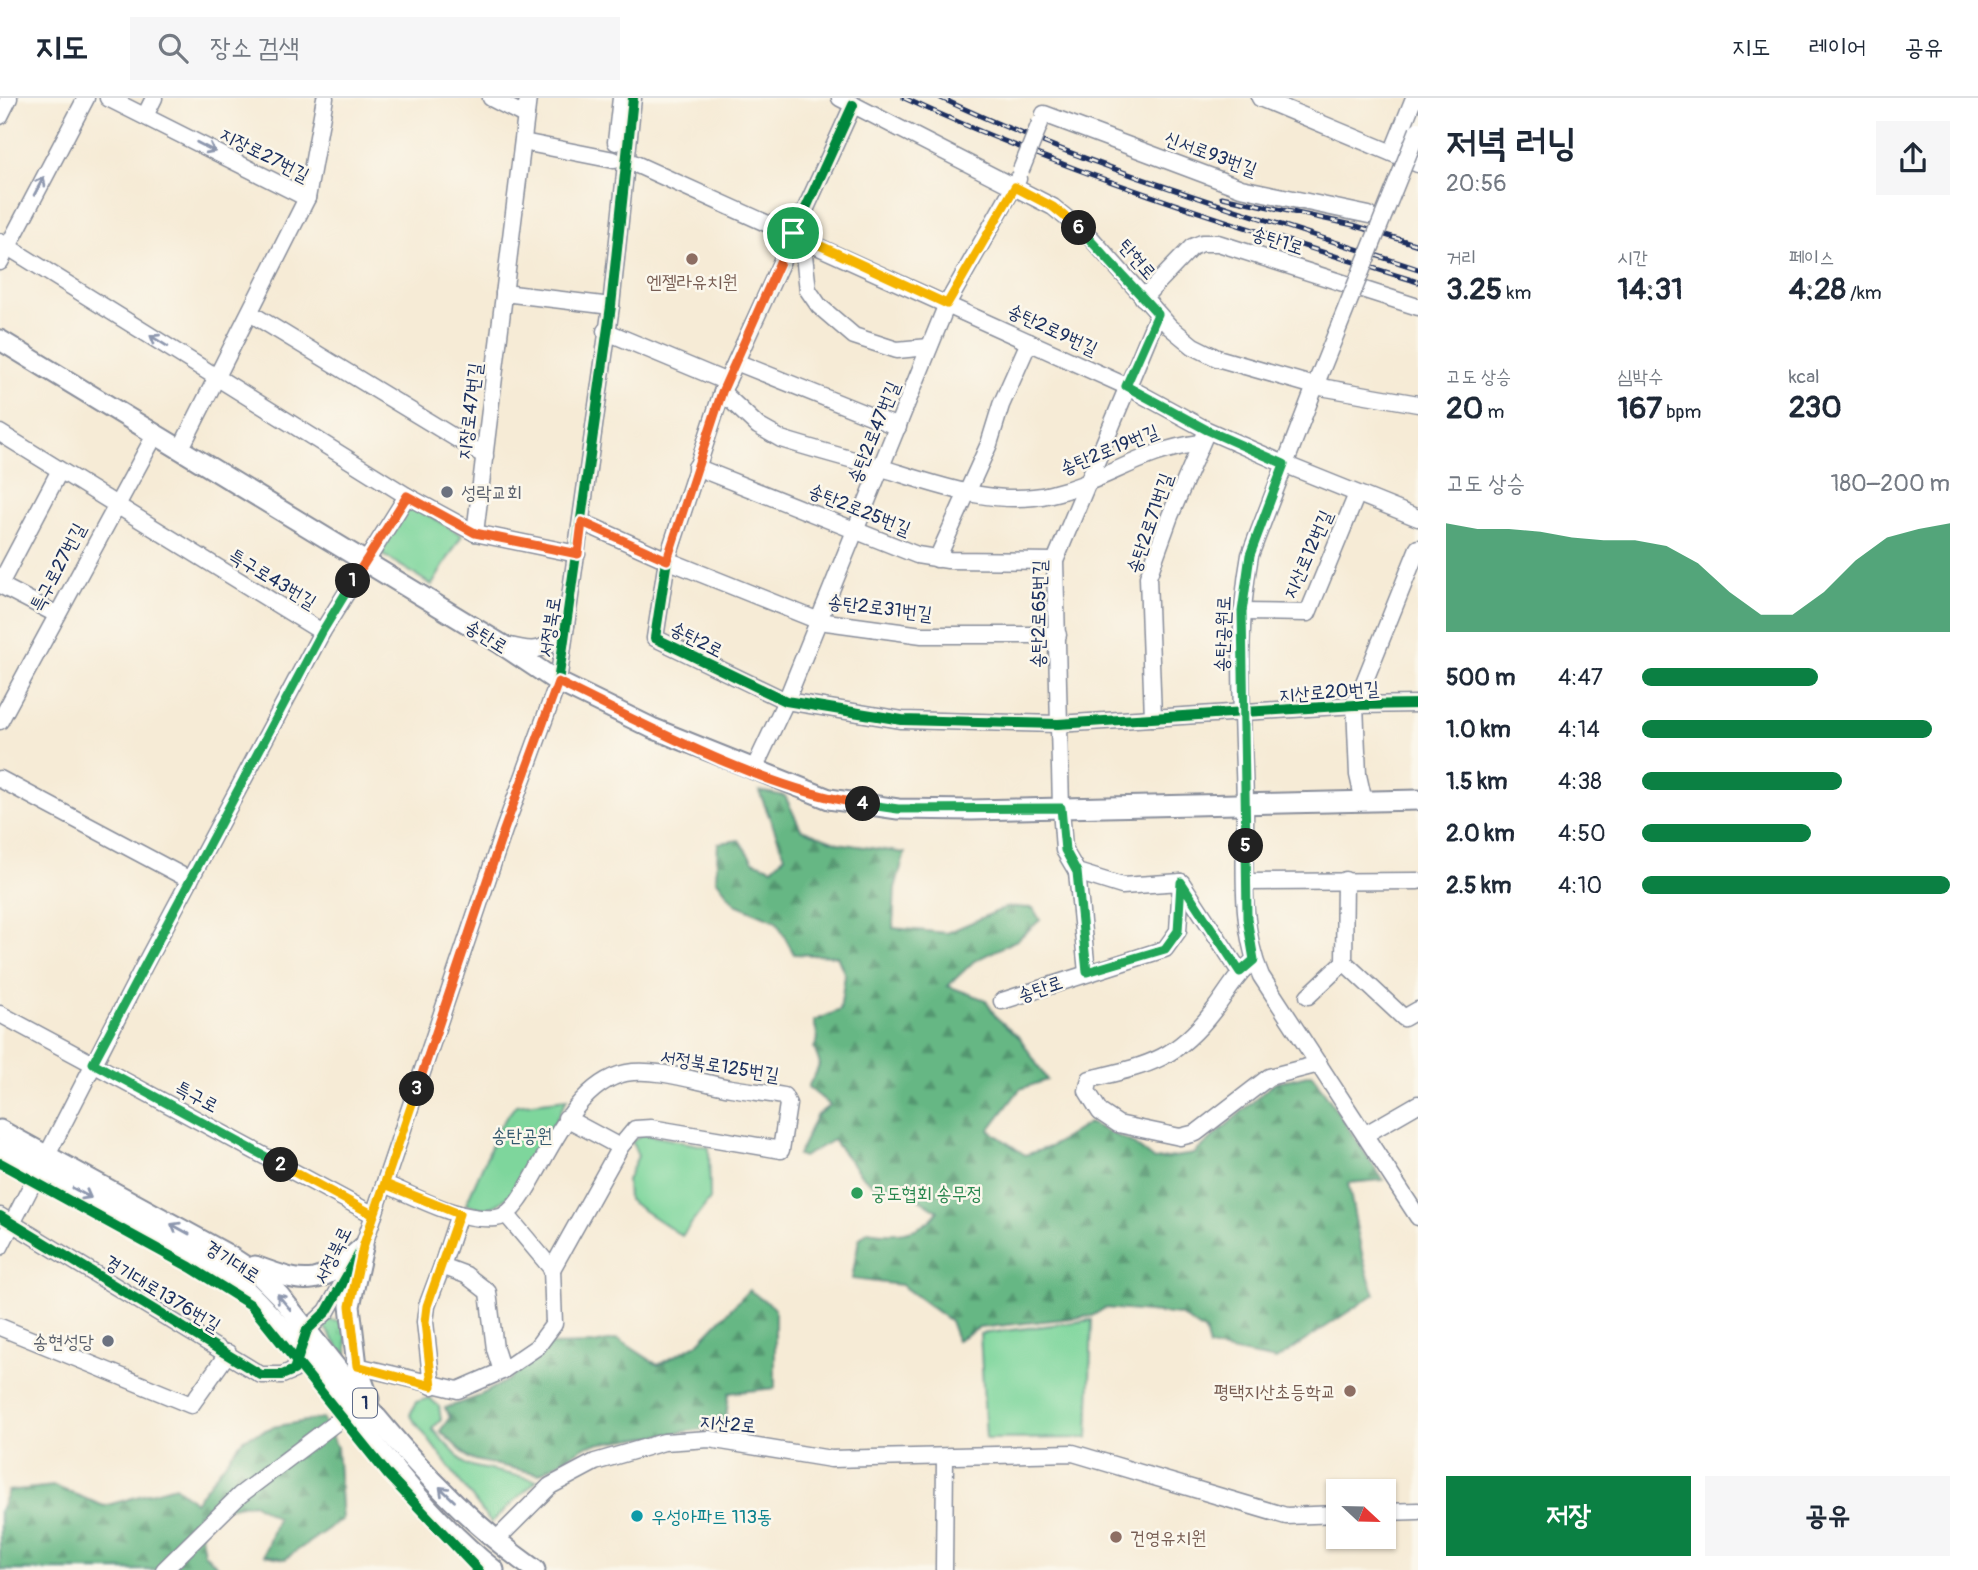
<!DOCTYPE html>
<html lang="ko">
<meta charset="utf-8">
<style>
body{margin:0;font-family:Pangolin,"Poor Story",sans-serif;background:#f6f6f7;color:#1f2937;height:100vh;display:flex;flex-direction:column;font-size:26px;white-space:nowrap}
*{box-sizing:border-box;margin:0}
p{font-size:23px;color:#747a83}
.icon{flex:none;width:38px;height:38px;fill:none;stroke:currentColor;stroke-width:2;stroke-linecap:round;stroke-linejoin:round}
.map{position:relative;flex:1;overflow:hidden}
.side{display:flex;flex-direction:column;background:#fff;width:560px}
.side>*{flex:none}
.needle{width:46px;rotate:112deg}
.controls{position:absolute;left:1326px;top:1381px;display:grid;gap:14px}
.controls a{display:grid;place-items:center;width:70px;height:70px;border-radius:0px;background:#fff;box-shadow:0 2px 5px #0004;font-size:35px}
.pin{position:absolute;display:grid;place-items:center;width:60px;height:60px;color:#fff;margin:-30px;border:4px solid #fff;border-radius:50%;box-shadow:0 2px 7px #0007}
.km{position:absolute;width:35px;height:35px;margin:-18px;border-radius:50%;background:#222;color:#fff;font-size:19px;line-height:35px;text-align:center}
.round{display:grid;place-items:center;flex:none;width:74px;height:74px;border-radius:0px;background:#f6f6f7}
.overview{display:flex;align-items:center;justify-content:space-between;height:119px;padding:0 28px}
h1{font-size:38px;font-weight:700;line-height:52px}
.figures{display:grid;grid-template-columns:repeat(3,1fr);gap:10px;height:119px;padding:7px 28px}
.figures div{display:grid;align-content:center}
.figures b{font-size:30px;font-weight:700}
.figures small{font-size:19px;font-weight:400}
.figures p{font-size:19px}
.chart{height:196px;padding:14px 28px}
.chart p{display:flex;justify-content:space-between}
.chart svg{width:100%;height:126px;margin-top:7px;fill:#0b8043;opacity:.7}
.primary-button{display:flex;gap:14px;margin-top:auto;padding:14px 28px}
.primary-button a{flex:1;height:80px;border-radius:0px;background:#0b8043;color:#fff;font-size:28px;font-weight:700;line-height:80px;text-align:center}
.primary-button a+a{background:#f6f6f7;color:#1f2937}
ul{padding:0 28px;list-style:none;font-size:23px}
li{display:grid;grid-template-columns:112px 84px 1fr;align-items:center;height:52px}
li i{height:18px;border-radius:9px;background:#0b8043}
header{display:flex;align-items:center;gap:42px;box-sizing:border-box;height:98px;padding:0 35px;background:#fff;border-bottom:2px solid #e0e1e3}
header strong{font-size:33px}
nav{display:flex;gap:38px;margin-inline-start:auto;font-size:24px}
.search{width:490px;height:63px;background:#f6f6f7;display:flex;align-items:center;gap:18px;box-sizing:border-box;padding:0 24px;border-radius:0px;color:#747a83;font-size:26px}
main{display:flex;flex:1;min-height:0}
.map>svg:first-child{display:block}
.grass{fill:url(#grass-tufts);stroke:#4c827d;stroke-width:2}
.forest{fill:url(#forest-firs);stroke:#407371;stroke-width:2}
.park{fill:#7ed69c;stroke:#4c827d;stroke-width:2}
.lines{fill:none;stroke-linecap:round;stroke-linejoin:round}
.minor-casing{stroke:#888d9a;stroke-width:19}
.major-casing{stroke:#888d9a;stroke-width:23}
.minor{stroke:#fff;stroke-width:16}
.major{stroke:#fff;stroke-width:19}
.rail-casing{stroke:#1b2f5e;stroke-width:5}
.rail{stroke:#fbf7ec;stroke-width:2.5;stroke-dasharray:8;stroke-linecap:butt}
.minor-bridge-casing{stroke:#888d9a;stroke-width:19;stroke-linecap:butt}
.minor-bridge{stroke:#fff;stroke-width:16}
.cycleway-casing{stroke:#fbf7ec;stroke-width:15}
.cycleway{stroke:#00873e;stroke-width:10}
.oneway{stroke:#8d97ae}
.split-1-casing{stroke:#fff;stroke-width:14}
.split-2-casing{stroke:#fff;stroke-width:14}
.split-3-casing{stroke:#fff;stroke-width:14}
.split-4-casing{stroke:#fff;stroke-width:14}
.split-5-casing{stroke:#fff;stroke-width:14}
.split-6-casing{stroke:#fff;stroke-width:14}
.split-7-casing{stroke:#fff;stroke-width:14}
.split-1{stroke:#f0652b;stroke-width:9}
.split-2{stroke:#22a559;stroke-width:9}
.split-3{stroke:#f5b400;stroke-width:9}
.split-4{stroke:#f0652b;stroke-width:9}
.split-5{stroke:#22a559;stroke-width:9}
.split-6{stroke:#22a559;stroke-width:9}
.split-7{stroke:#f5b400;stroke-width:9}
.education-dot{fill:#8d6e63;stroke:#fbf7ec;stroke-width:2.5}
.worship-dot{fill:#6b7280;stroke:#fbf7ec;stroke-width:2.5}
.leisure-dot{fill:#2e9e5b;stroke:#fbf7ec;stroke-width:2.5}
.culture-dot{fill:#0f9aa8;stroke:#fbf7ec;stroke-width:2.5}
.labels{text-anchor:middle;stroke-width:5;stroke-linejoin:round;paint-order:stroke}
.shield{fill:#fbf7ec;stroke:#5e6b89;stroke-width:2}
.shield-label{font-size:18px;font-weight:bold;fill:#1b2f5e}
.street-label{font-size:19px;fill:#1b2f5e;stroke:#fbf7ec}
.education-label{font-size:19px;fill:#785e54;stroke:#fbf7ec}
.worship-label{font-size:19px;fill:#5b616d;stroke:#fbf7ec;text-anchor:start}
.park-label{font-size:19px;fill:#34596e;stroke:#fbf7ec}
.leisure-label{font-size:19px;fill:#27864d;stroke:#fbf7ec;text-anchor:start}
.culture-label{font-size:19px;fill:#0d838f;stroke:#fbf7ec;text-anchor:start}
</style>
<header>
<strong>지도</strong>
<div class="search"><svg class="icon" aria-label="search" viewBox="0 0 24 24"><circle cx="10" cy="10" r="6"/><path d="M15 15l6 6"/></svg>장소 검색</div>
<nav><a>지도</a><a>레이어</a><a>공유</a></nav>
</header>
<main>
<div class="map">
<svg width="1418" height="1472" viewBox="0 0 1418 1472">
<defs>
<pattern id="grass-tufts" width="24" height="20" patternUnits="userSpaceOnUse" patternTransform="scale(1.75)"><rect width="24" height="20" fill="#7ed69c"/><path d="M3 7l-1-3M5 7V3M7 7l1-3M15 17l-1-3M17 17v-4M19 17l1-3" fill="none" stroke="#6cb889"/></pattern>
<pattern id="forest-firs" width="22" height="20" patternUnits="userSpaceOnUse" patternTransform="scale(1.75)"><rect width="22" height="20" fill="#66b784"/><path d="M5 1l3.5 6h-7zM16 11l3.5 6h-7z" fill="#53956f"/></pattern>
</defs>
<rect width="100%" height="100%" fill="#fbf7ec"/>
<filter id="ink" filterUnits="userSpaceOnUse"><feTurbulence type="fractalNoise" baseFrequency=".0143" numOctaves="2"/><feDisplacementMap in="SourceGraphic" scale="14" xChannelSelector="R" yChannelSelector="G"/><feConvolveMatrix kernelMatrix="1 2 1 2 8 2 1 2 1" color-interpolation-filters="sRGB"/></filter>
<filter id="wash" filterUnits="userSpaceOnUse"><feTurbulence type="fractalNoise" baseFrequency=".00686" numOctaves="4" result="noise"/><feDisplacementMap in="SourceGraphic" scale="28" xChannelSelector="R" yChannelSelector="G"/><feGaussianBlur stdDeviation="1.57" result="paint"/><feColorMatrix in="noise" values="0 0 0 0 0 0 0 0 0 0 0 0 0 0 0 0 0 1.4 0 .05"/><feComposite in="paint" operator="in"/></filter>
<g filter="url(#wash)">
<rect width="100%" height="100%" fill="#f6ebd6"/>
<polygon class="grass" points="326,1222 346,1224 347,1255 344,1257 323,1227"/>
<g class="forest">
<path d="M759 693 785 698 801 731 838 745 905 755 895 790 893 830 947 835 1007 809 1033 810 1040 822 1017 842 974 863 948 888 986 902 996 919 1020 940 1047 982 1020 991 989 1032 1025 1057 1050 1049 1089 1025 1131 1044 1154 1062 1194 1056 1274 985 1312 976 1383 1082 1348 1085C1356 1122 1360 1161 1375 1196L1276 1262 1209 1249 1205 1234 1180 1217 1105 1210 1092 1218 979 1230 957 1242 950 1223 901 1187 852 1181 859 1141 868 1133C894 1138 921 1137 938 1113L905 1092 879 1091 862 1078 833 1042 803 1059 798 1057 816 1018 830 1007 808 989 820 966 814 950 818 941 814 923 840 912 845 877 837 858 794 856 776 823 735 806 716 781 718 745 739 742 753 763 772 770 785 758Z"/>
<polygon points="749,1192 775,1210 775,1290 729,1295 725,1328 588,1347 539,1376 470,1361 440,1333 450,1319 445,1310 475,1300 510,1281 548,1247 594,1246 618,1241 658,1267 697,1246"/>
<polygon points="322,1320 337,1349 342,1421 285,1461 264,1457 277,1420 253,1405 197,1415 204,1455 222,1472 0,1472 0,1413 8,1393 54,1388 104,1408 175,1388 195,1404 243,1341 273,1329"/>
</g>
<g class="park">
<polygon points="408,405 462,437 432,487 377,453"/>
<path d="M567 1001C552 1028 520 1106 487 1110 481 1111 472 1108 466 1106L500 1028 516 1007Z"/>
<polygon points="643,1036 709,1049 710,1101 682,1138 628,1102 627,1082 638,1058 632,1044"/>
<polygon points="1092,1222 1088,1340 986,1341 980,1236"/>
<polygon points="429,1300 439,1308 441,1322 432,1331 466,1367 537,1382 491,1425 410,1317 416,1304"/>
</g>
</g>
<g filter="url(#ink)">
<g class="lines">
<defs>
<g id="minor">
<polyline points="108,0 307,100"/>
<polyline points="491,0 526,18"/>
<polyline points="840,0 1053,109 1091,140 1170,229 1193,248 1217,260 1315,288 1418,306"/>
<polyline points="1260,0 1418,66"/>
<polyline points="853,7 722,294 667,462 655,540 786,603 902,622 1058,626 1355,607 1418,606"/>
<polyline points="1044,16 1241,90 1369,117"/>
<polyline points="0,18 9,0"/>
<polyline points="145,18 154,0"/>
<polyline points="523,44 614,62"/>
<polyline points="616,44 621,0"/>
<polyline points="1392,55 1414,0"/>
<polyline points="631,64 1126,288 1207,332 1284,366 1418,420"/>
<polyline points="802,140 808,192 819,208 854,238 897,252 929,249"/>
<polyline points="0,144 407,398 475,435 577,456"/>
<polyline points="0,164 86,0"/>
<polyline points="504,195 611,208"/>
<polyline points="1143,200 1192,149 1202,145 1218,145 1418,209"/>
<polyline points="250,215 485,358"/>
<polyline points="605,233 727,284"/>
<polyline points="736,264 898,329"/>
<path d="M1319 278 1250 457C1235 538 1243 621 1245 703 1246 760 1238 825 1261 878L1418 1119"/>
<path d="M722 294 758 328 781 341C813 351 846 360 879 369 932 385 994 410 1051 396 1107 383 1141 352 1201 345"/>
<polyline points="0,335 322,534"/>
<polyline points="180,352 307,100 325,0"/>
<polyline points="696,369 917,457 948,462 1055,463"/>
<polyline points="582,424 667,462 819,523 922,537 1058,537"/>
<polyline points="475,435 528,0"/>
<polyline points="937,461 989,346 1001,307 1029,244"/>
<polyline points="0,486 59,374"/>
<polyline points="0,487 56,516"/>
<polyline points="1242,514 1308,515 1357,396"/>
<path d="M510 548C540 556 546 551 566 528"/>
<polyline points="1153,620 1148,479 1170,418 1205,337"/>
<polyline points="0,623 155,337"/>
<polyline points="753,673 786,603 947,206 1018,81"/>
<polyline points="0,681 190,782"/>
<polyline points="1364,704 1358,677 1355,607 1418,450"/>
<polyline points="1077,774 1087,874"/>
<polyline points="1345,782 1344,864 1404,920 1418,912"/>
<polyline points="1181,784 1240,874"/>
<polyline points="1247,784 1418,783"/>
<path d="M1254 862C1237 876 1227 895 1214 912 1176 962 1149 967 1090 981L1087 993 1100 1014 1118 1026 1180 1039 1196 1035 1269 979 1319 966"/>
<polyline points="1308,898 1344,864"/>
<polyline points="1002,903 1165,851 1178,833 1181,784 1122,788 1077,774 1064,752 1061,710 1055,463 1158,216"/>
<polyline points="0,916 374,1117"/>
<polyline points="1366,1036 1418,1006"/>
<path d="M385 1086C419 1100 458 1123 496 1120 533 1117 556 989 626 975 656 969 701 985 731 990 749 993 766 995 784 998L788 1006 781 1052 651 1030 635 1031 620 1049 566 1020"/>
<polyline points="506,1116 552,1171 620,1049"/>
<polyline points="0,1118 261,1277 282,1277 294,1272 307,1232 327,1213 363,1149 504,732 558,584 611,208 633,0"/>
<polyline points="0,1149 145,866 322,534 407,398"/>
<polyline points="442,1168 459,1116"/>
<polyline points="0,1229 191,1307 228,1255"/>
<polyline points="357,1268 458,1292 502,1273 537,1249 554,1226 552,1171"/>
<polyline points="432,1288 425,1224 427,1208 442,1168 466,1177 488,1194 495,1251 502,1273"/>
<polyline points="1384,1414 1418,1413"/>
<polyline points="496,1442 550,1388 595,1364 664,1344 709,1341 831,1361 1073,1355 1286,1418 1339,1416"/>
<polyline points="164,1472 240,1397 359,1307"/>
<polyline points="944,1472 945,1359"/>
</g>
<g id="major">
<polyline points="0,242 501,546 558,584 652,630 829,701 898,711 972,712 1418,702"/>
<path d="M0 1032 225 1155 260 1178 280 1198C357 1296 432 1399 535 1472"/>
<path d="M0 1051C45 1075 90 1100 135 1125 171 1144 215 1161 244 1190 335 1278 394 1393 494 1472"/>
<polyline points="363,1149 350,1208 357,1268 369,1301"/>
<path d="M255 1168C311 1189 318 1188 363 1149"/>
</g>
</defs>
<use href="#minor" class="minor-casing"/>
<use href="#major" class="major-casing"/>
<use href="#minor" class="minor"/>
<use href="#major" class="major"/>
<defs>
<g id="rail">
<path d="M904 0C1069 76 1245 130 1418 184"/>
<path d="M941 0C1093 72 1258 118 1418 171"/>
<polyline points="1222,99 1353,127 1418,147"/>
</g>
</defs>
<use href="#rail" class="rail-casing"/>
<use href="#rail" class="rail"/>
<defs>
<g id="minor-bridge">
<polyline points="1021,72 1040,25"/>
<polyline points="1319,278 1418,32"/>
</g>
</defs>
<use href="#minor-bridge" class="minor-bridge-casing"/>
<use href="#minor-bridge" class="minor-bridge"/>
<defs>
<g id="cycleway">
<polyline points="853,7 722,294 667,462 655,540 786,603 902,622 1058,626 1355,607 1418,606"/>
<polyline points="0,1065 190,1169 251,1207 388,1377 478,1472"/>
<polyline points="0,1118 261,1277 282,1277 294,1272 307,1232 327,1213 363,1149 504,732 558,584 611,208 633,0"/>
</g>
</defs>
<use href="#cycleway" class="cycleway-casing"/>
<use href="#cycleway" class="cycleway"/>
</g>
<defs><path id="oneway-shaft" d="M-6 0H5M1.5-3L5.5 0L1.5 3" fill="none" stroke-width="1.6" stroke-linecap="round" stroke-linejoin="round" transform="scale(1.75)"/></defs>
<g class="oneway">
<use href="#oneway-shaft" transform="translate(206 49) rotate(27)"/>
<use href="#oneway-shaft" transform="translate(39 88) rotate(-62)"/>
<use href="#oneway-shaft" transform="translate(159 243) rotate(-148)"/>
<use href="#oneway-shaft" transform="translate(82 1095) rotate(29)"/>
<use href="#oneway-shaft" transform="translate(180 1131) rotate(-151)"/>
<use href="#oneway-shaft" transform="translate(284 1204) rotate(-130)"/>
<use href="#oneway-shaft" transform="translate(447 1396) rotate(-136)"/>
</g>
</g>
<g class="lines" filter="url(#ink)">
<defs>
<polyline id="split-1" points="353,483 407,398 475,435 578,456 582,424 667,462 722,294 793,135"/>
<polyline id="split-2" points="281,1067 93,965 322,534 353,483"/>
<polyline id="split-3" points="281,1067 374,1117 385,1086 459,1116 427,1208 425,1224 432,1288 357,1268 350,1208 363,1149 417,991"/>
<path id="split-4" d="M417 991 504 732 558 584C647 628 765 692 863 706"/>
<polyline id="split-5" points="863,706 898,711 1061,710 1065,752 1077,774 1087,874 1165,851 1178,833 1181,784 1240,874 1254,862 1247,820 1246,748"/>
<polyline id="split-6" points="1079,130 1158,216 1126,288 1207,332 1284,366 1250,457 1242,514 1246,748"/>
<polyline id="split-7" points="793,135 947,206 1015,89 1053,109 1079,130"/>
</defs>
<use href="#split-1" class="split-1-casing"/>
<use href="#split-2" class="split-2-casing"/>
<use href="#split-3" class="split-3-casing"/>
<use href="#split-4" class="split-4-casing"/>
<use href="#split-5" class="split-5-casing"/>
<use href="#split-6" class="split-6-casing"/>
<use href="#split-7" class="split-7-casing"/>
<use href="#split-1" class="split-1"/>
<use href="#split-2" class="split-2"/>
<use href="#split-3" class="split-3"/>
<use href="#split-4" class="split-4"/>
<use href="#split-5" class="split-5"/>
<use href="#split-6" class="split-6"/>
<use href="#split-7" class="split-7"/>
</g>
<g class="education-dot">
<circle cx="692" cy="161" r="7"/>
<circle cx="1350" cy="1293" r="7"/>
<circle cx="1116" cy="1439" r="7"/>
</g>
<g class="worship-dot">
<circle cx="447" cy="394" r="7"/>
<circle cx="108" cy="1243" r="7"/>
</g>
<circle class="leisure-dot" cx="857" cy="1095" r="7"/>
<circle class="culture-dot" cx="637" cy="1418" r="7"/>
<g class="labels">
<rect class="shield" x="353" y="1290.5" width="24" height="29" rx="5"/>
<g class="shield-label">
<text x="365" y="1311">1</text>
</g>
<g class="street-label">
<text transform="translate(1211 55) rotate(20)" y="7">신서로93번길</text>
<text transform="translate(265 56) rotate(27)" y="7">지장로27번길</text>
<text transform="translate(1278 142) rotate(18)" y="7">송탄1로</text>
<text transform="translate(1138 161) rotate(49)" y="7">탄현로</text>
<text transform="translate(1053 231) rotate(25)" y="7">송탄2로9번길</text>
<text transform="translate(469 313) rotate(-83)" y="7">지장로47번길</text>
<text transform="translate(873 334) rotate(-68)" y="7">송탄2로47번길</text>
<text transform="translate(1109 351) rotate(-22)" y="7">송탄2로19번길</text>
<text transform="translate(860 411) rotate(22)" y="7">송탄2로25번길</text>
<text transform="translate(1149 425) rotate(-71)" y="7">송탄2로71번길</text>
<text transform="translate(1307 456) rotate(-66)" y="7">지산로12번길</text>
<text transform="translate(57 469) rotate(-62)" y="7">특구로27번길</text>
<text transform="translate(273 480) rotate(31)" y="7">특구로43번길</text>
<text transform="translate(880 509) rotate(7)" y="7">송탄2로31번길</text>
<text transform="translate(1038 516) rotate(-89)" y="7">송탄2로65번길</text>
<text transform="translate(549 529) rotate(-81)" y="7">서정북로</text>
<text transform="translate(1222 536) rotate(-88)" y="7">송탄공원로</text>
<text transform="translate(487 538) rotate(32)" y="7">송탄로</text>
<text transform="translate(697 541) rotate(27)" y="7">송탄2로</text>
<text transform="translate(1329 593) rotate(-4)" y="7">지산로20번길</text>
<text transform="translate(1040 890) rotate(-19)" y="7">송탄로</text>
<text transform="translate(720 967) rotate(9)" y="7">서정북로125번길</text>
<text transform="translate(197 998) rotate(28)" y="7">특구로</text>
<text transform="translate(332 1157) rotate(-64)" y="7">서정북로</text>
<text transform="translate(233 1163) rotate(33)" y="7">경기대로</text>
<text transform="translate(163 1195) rotate(31)" y="7">경기대로1376번길</text>
<text transform="translate(728 1325) rotate(5)" y="7">지산2로</text>
</g>
<g class="education-label">
<text x="692" y="190">엔젤라유치원</text>
<text x="1336" y="1300" text-anchor="end">평택지산초등학교</text>
<text x="1130" y="1446" text-anchor="start">건영유치원</text>
</g>
<g class="worship-label">
<text x="461" y="401">성락교회</text>
<text x="94" y="1250" text-anchor="end">송현성당</text>
</g>
<g class="park-label">
<text x="522" y="1044">송탄공원</text>
</g>
<g class="leisure-label">
<text x="871" y="1102">궁도협회 송무정</text>
</g>
<g class="culture-label">
<text x="651" y="1425">우성아파트 113동</text>
</g>
</g>
</svg>
<div class="controls">
<a><svg class="needle" viewBox="-14 -14 28 28"><path d="M0-13l5 13h-10z" fill="#e53935"/><path d="M0 13l5-13h-10z" fill="#747a83"/></svg></a>
</div>
<div class="pin" style="left:793px;top:135px;background:#1e9e55"><svg class="icon" aria-label="arrive" viewBox="0 0 24 24"><path d="M6 21V4h12l-3 4 3 4H6"/></svg></div>
<b class="km" style="left:353px;top:483px">1</b>
<b class="km" style="left:281px;top:1067px">2</b>
<b class="km" style="left:417px;top:991px">3</b>
<b class="km" style="left:863px;top:706px">4</b>
<b class="km" style="left:1246px;top:748px">5</b>
<b class="km" style="left:1079px;top:130px">6</b>
</div>
<section class="side">
<div class="overview"><div><h1>저녁 러닝</h1><p>20:56</p></div><a class="round"><svg class="icon" aria-label="share" viewBox="0 0 24 24"><path d="M12 15V3M7 8l5-5 5 5M5 13v7h14v-7"/></svg></a></div>
<div class="figures">
<div><p>거리</p><b>3.25<small> km</small></b></div>
<div><p>시간</p><b>14:31</b></div>
<div><p>페이스</p><b>4:28<small> /km</small></b></div>
</div>
<div class="figures">
<div><p>고도 상승</p><b>20<small> m</small></b></div>
<div><p>심박수</p><b>167<small> bpm</small></b></div>
<div><p>kcal</p><b>230</b></div>
</div>
<div class="chart"><p><span>고도 상승</span>180–200 m</p>
<svg viewBox="0 0 160 44" preserveAspectRatio="none"><path d="M0 44V6L10 8L20 8L30 9L40 11L50 12L60 12L70 14L80 20L90 30L100 38L110 38L120 30L130 19L140 11L150 8L160 6V44z"/></svg>
</div>
<ul>
<li><b>500 m</b>4:47<i style="width:57%"></i></li>
<li><b>1.0 km</b>4:14<i style="width:94%"></i></li>
<li><b>1.5 km</b>4:38<i style="width:65%"></i></li>
<li><b>2.0 km</b>4:50<i style="width:55%"></i></li>
<li><b>2.5 km</b>4:10<i style="width:100%"></i></li>
</ul>
<div class="primary-button"><a>저장</a><a>공유</a></div>
</section>
</main>
